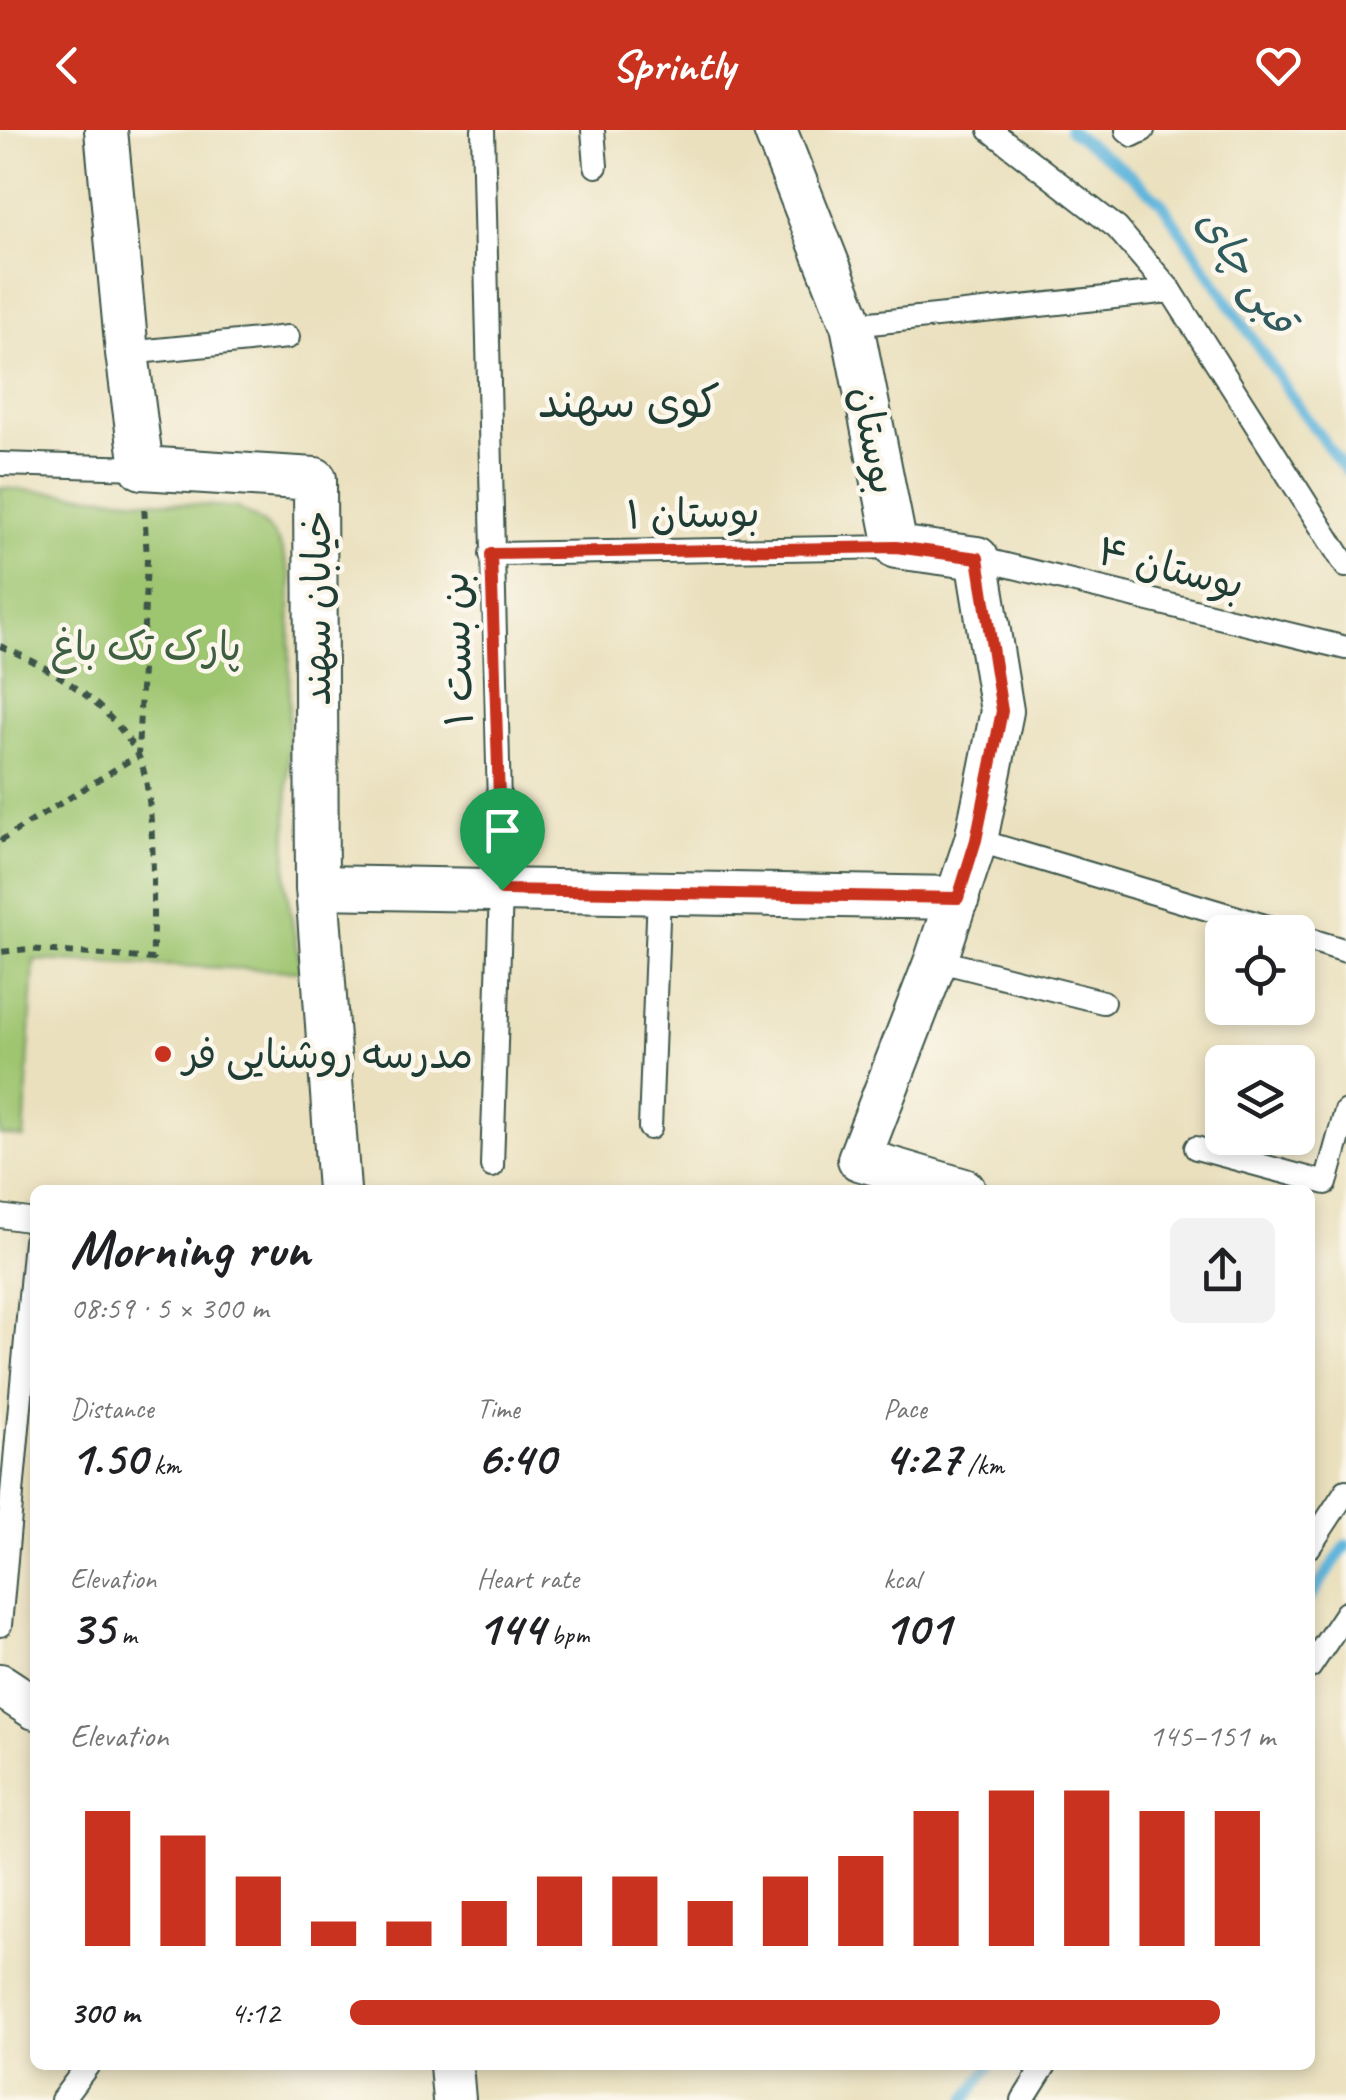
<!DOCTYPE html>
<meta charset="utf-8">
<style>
body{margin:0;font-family:Caveat,"Playpen Sans Arabic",sans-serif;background:#f2f2f2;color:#202124;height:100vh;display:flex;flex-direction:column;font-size:38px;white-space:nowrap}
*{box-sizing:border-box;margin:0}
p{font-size:32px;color:#757577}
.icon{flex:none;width:55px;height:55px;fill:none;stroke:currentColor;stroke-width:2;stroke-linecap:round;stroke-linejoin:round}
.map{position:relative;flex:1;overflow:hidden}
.drawer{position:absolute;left:30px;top:1055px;width:1285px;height:885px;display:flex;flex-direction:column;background:#fff;border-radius:15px;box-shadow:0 5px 15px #0003}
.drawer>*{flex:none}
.fabs{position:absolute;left:1205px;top:785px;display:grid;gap:20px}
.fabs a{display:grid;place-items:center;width:110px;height:110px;border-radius:15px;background:#fff;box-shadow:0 5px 15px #0003;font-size:50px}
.pin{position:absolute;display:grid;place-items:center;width:85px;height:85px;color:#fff;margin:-102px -42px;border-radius:50% 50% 50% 0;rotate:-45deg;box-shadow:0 0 10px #0007}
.pin .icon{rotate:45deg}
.round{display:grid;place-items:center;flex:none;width:105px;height:105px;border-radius:15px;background:#f2f2f2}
.headline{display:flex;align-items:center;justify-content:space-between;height:170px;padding:0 40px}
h1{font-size:55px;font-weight:700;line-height:75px}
.stats{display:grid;grid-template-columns:repeat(3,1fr);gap:15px;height:170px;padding:10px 40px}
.stats div{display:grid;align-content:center}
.stats b{font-size:50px;font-weight:700}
.stats small{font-size:28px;font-weight:400}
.stats p{font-size:28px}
.chart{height:280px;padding:20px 40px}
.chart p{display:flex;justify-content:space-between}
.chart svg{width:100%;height:180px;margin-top:10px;stroke:#c8321e;stroke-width:6}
ul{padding:0 40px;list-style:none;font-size:32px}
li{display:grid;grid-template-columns:160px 120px 1fr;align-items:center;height:75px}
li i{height:25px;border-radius:12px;background:#c8321e}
header{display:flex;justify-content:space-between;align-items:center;height:130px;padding:0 40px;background:#c8321e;color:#fff;font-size:45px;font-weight:700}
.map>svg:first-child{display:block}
.green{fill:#9ec570;stroke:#5e8152;stroke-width:2.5}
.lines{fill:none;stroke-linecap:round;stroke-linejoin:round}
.stream{stroke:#60b5dc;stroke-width:11}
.lane-casing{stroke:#3d5549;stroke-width:26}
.street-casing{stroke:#3d5549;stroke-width:46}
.path{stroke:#3d5549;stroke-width:6;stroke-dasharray:8 8;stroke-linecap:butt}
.lane{stroke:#fff;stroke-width:22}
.street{stroke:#fff;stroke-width:42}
.route-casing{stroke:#fff;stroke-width:20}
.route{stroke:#c8321e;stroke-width:12}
.poi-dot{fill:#c8321e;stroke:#fbf7ec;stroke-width:4}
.labels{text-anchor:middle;stroke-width:9;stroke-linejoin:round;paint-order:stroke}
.street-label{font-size:40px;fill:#1f3d34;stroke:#fbf7ec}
.park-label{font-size:40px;fill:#3f5f43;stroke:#fbf7ec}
.poi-label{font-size:40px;fill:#1f3d34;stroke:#fbf7ec;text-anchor:start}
.water-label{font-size:42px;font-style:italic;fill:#2f5b5e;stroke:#fbf7ec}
.quarter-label{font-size:45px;fill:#1f3d34;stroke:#fbf7ec}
</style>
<header><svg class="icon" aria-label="back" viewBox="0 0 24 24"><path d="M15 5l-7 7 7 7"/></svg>Sprintly<svg class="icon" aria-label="heart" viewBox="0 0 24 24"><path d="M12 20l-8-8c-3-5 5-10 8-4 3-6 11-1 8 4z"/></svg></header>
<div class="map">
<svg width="1346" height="1970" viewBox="0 0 1346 1970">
<rect width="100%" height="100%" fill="#fbf7ec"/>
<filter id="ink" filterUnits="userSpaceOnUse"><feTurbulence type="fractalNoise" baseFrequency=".01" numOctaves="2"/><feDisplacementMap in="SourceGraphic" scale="20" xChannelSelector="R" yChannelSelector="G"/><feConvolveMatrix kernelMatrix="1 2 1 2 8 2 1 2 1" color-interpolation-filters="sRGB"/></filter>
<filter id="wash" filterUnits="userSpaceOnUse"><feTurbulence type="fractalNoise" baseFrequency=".0048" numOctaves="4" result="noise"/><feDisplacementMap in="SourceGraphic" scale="40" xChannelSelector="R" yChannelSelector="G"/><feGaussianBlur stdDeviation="2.25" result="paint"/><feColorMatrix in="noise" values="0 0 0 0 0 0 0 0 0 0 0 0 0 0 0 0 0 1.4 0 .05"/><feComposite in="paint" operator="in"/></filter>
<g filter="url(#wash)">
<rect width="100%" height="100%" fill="#eae0bd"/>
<path class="green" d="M0 358 237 378C277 399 278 406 291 448L286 757 301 841 34 830 24 1008 0 1005Z"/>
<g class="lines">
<g class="stream">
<polyline points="1069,0 1126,41 1161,72 1298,276 1346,341"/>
<polyline points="1310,1468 1346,1415"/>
<polyline points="966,1970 990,1935"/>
</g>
</g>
</g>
<g filter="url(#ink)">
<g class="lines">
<defs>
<g id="lane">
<polyline points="483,0 501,760 492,1036"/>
<polyline points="593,0 596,36"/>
<polyline points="990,0 1117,98 1171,161 1346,436"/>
<polyline points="1127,0 1133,5 1143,0"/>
<polyline points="852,195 1171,161"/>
<polyline points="127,223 288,207"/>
<polyline points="0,334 142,338"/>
<polyline points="491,424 896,417"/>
<polyline points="977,428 1346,518"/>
<polyline points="976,710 1285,802"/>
<polyline points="1298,806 1346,821"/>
<polyline points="936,830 1103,872"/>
<polyline points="650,998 659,763"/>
<polyline points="1196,1018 1326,1053 1346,981"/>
<polyline points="0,1086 35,1091"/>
<polyline points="1310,1416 1346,1361"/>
<polyline points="0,1495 35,1111"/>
<polyline points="1310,1537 1346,1483"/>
<polyline points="62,1970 88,1935"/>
<polyline points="1023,1970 1045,1935"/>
</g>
<g id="street">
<polyline points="106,0 127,223 142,338 315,349 317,757 339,1060"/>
<polyline points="775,0 852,195 896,417 977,428 1002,581 976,710 936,830 859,1029 964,1060"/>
<polyline points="317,757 958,768"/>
<polyline points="0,1555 35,1578"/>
<polyline points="451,1935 454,1970"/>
</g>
</defs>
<use href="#lane" class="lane-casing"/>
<use href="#street" class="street-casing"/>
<g class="path">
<path d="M0 516C53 538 107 572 137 623 158 661 152 782 153 829L29 819 0 822"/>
<polyline points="0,711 138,625 147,430 144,374"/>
</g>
<use href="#lane" class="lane"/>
<use href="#street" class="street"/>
</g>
</g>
<g class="lines" filter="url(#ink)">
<defs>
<polygon id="route" points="896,417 978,428 1002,581 976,710 958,768 502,760 491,424"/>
</defs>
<use href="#route" class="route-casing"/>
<use href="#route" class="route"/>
</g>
<circle class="poi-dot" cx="163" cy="924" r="10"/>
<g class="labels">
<g class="street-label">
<text transform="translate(875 310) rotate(79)" y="14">بوستان</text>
<text transform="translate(693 383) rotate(-1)" y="14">بوستان ۱</text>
<text transform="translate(1171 437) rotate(14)" y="14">بوستان ۴</text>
<text transform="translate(316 478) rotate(-90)" y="14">خیابان سهند</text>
<text transform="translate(456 519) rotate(-92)" y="14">بن بست ۱</text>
</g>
<g class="park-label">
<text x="146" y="530">پارک تک باغ</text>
</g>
<g class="poi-label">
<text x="183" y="938">مدرسه روشنایی فر</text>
</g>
<g class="water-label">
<text transform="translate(1247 140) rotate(56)" y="15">قبی چای</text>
</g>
<g class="quarter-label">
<text x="629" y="287">کوی سهند</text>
</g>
</g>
</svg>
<div class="fabs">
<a><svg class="icon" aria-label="locate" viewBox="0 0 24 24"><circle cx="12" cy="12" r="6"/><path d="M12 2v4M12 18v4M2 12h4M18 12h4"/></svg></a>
<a><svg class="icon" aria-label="layers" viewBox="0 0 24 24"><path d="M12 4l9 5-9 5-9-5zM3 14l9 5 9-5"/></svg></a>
</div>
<div class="pin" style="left:502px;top:760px;background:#1e9e55"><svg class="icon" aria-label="arrive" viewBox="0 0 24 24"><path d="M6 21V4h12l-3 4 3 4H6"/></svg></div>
<section class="drawer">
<div class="headline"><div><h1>Morning run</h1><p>08:59 · 5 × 300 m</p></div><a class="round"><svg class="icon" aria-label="share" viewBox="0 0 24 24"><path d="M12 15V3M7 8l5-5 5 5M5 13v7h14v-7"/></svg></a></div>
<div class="stats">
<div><p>Distance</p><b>1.50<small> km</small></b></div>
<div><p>Time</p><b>6:40</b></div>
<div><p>Pace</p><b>4:27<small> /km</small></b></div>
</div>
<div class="stats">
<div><p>Elevation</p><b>35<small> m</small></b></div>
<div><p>Heart rate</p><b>144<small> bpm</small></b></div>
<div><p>kcal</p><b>101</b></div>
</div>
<div class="chart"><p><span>Elevation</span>145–151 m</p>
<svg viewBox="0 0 160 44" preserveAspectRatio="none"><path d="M5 44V11M15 44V17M25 44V27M35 44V38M45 44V38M55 44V33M65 44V27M75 44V27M85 44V33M95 44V27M105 44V22M115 44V11M125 44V6M135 44V6M145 44V11M155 44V11"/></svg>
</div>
<ul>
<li><b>300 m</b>4:12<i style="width:94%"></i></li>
</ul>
</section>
</div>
